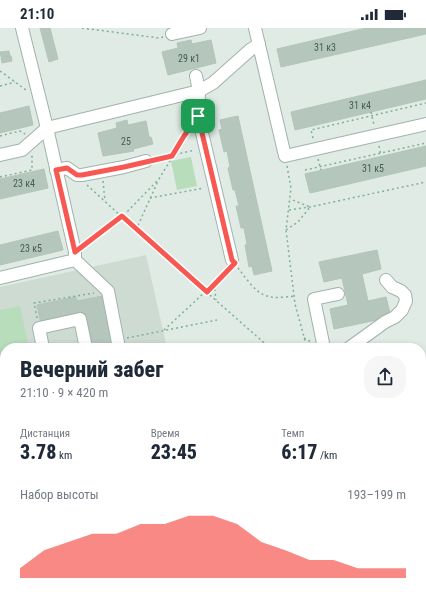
<!DOCTYPE html>
<html lang="ru">
<meta charset="utf-8">
<style>
body{margin:0;font-family:"Roboto Condensed",sans-serif;background:#f6f6f7;color:#1f2937;height:100vh;display:flex;flex-direction:column;font-size:15px;white-space:nowrap}
*{box-sizing:border-box;margin:0}
p{font-size:13px;color:#747a83}
.icon{flex:none;width:22px;height:22px;fill:none;stroke:currentColor;stroke-width:2;stroke-linecap:round;stroke-linejoin:round}
.map{position:relative;flex:1;overflow:hidden}
.panel{position:absolute;left:0px;top:315px;width:426px;height:256px;display:flex;flex-direction:column;background:#fff;border-radius:16px 16px 0 0;box-shadow:0 2px 6px #0003}
.panel>*{flex:none}
.pin{position:absolute;display:grid;place-items:center;width:34px;height:34px;color:#fff;margin:-17px;border-radius:8px;box-shadow:0 2px 6px #0006}
.round{display:grid;place-items:center;flex:none;width:42px;height:42px;border-radius:16px;background:#f6f6f7}
.head{display:flex;align-items:center;justify-content:space-between;height:68px;padding:0 20px}
h1{font-size:22px;font-weight:800;line-height:30px}
.figures{display:grid;grid-template-columns:repeat(3,1fr);gap:6px;height:68px;padding:4px 20px}
.figures div{display:grid;align-content:center}
.figures b{font-size:20px;font-weight:800}
.figures small{font-size:11px;font-weight:400}
.figures p{font-size:11px}
.chart{height:112px;padding:8px 20px}
.chart p{display:flex;justify-content:space-between}
.chart svg{width:100%;height:72px;margin-top:4px;fill:#f75852;opacity:.7}
.status{display:flex;justify-content:space-between;align-items:center;height:28px;padding:0 20px;background:#fff;direction:ltr}
.status svg{height:11px;fill:currentColor}
.map>svg:first-child{display:block}
.built{fill:#cedbd2}
.green{fill:#b7ddba}
.building{fill:#b5c6bc;stroke:#b2c5b9}
.lines{fill:none;stroke-linecap:round;stroke-linejoin:round}
.minor-casing{stroke:#a2b3aa;stroke-width:14}
.path{stroke:#7fb096;stroke-width:1.5;stroke-dasharray:2 3;stroke-linecap:butt}
.minor{stroke:#fff;stroke-width:12}
.route-casing{stroke:#fff;stroke-width:8}
.route{stroke:#f75852;stroke-width:5}
.labels{text-anchor:middle;stroke-width:3;stroke-linejoin:round;paint-order:stroke}
.number-label{font-size:10px;fill:#455e52}
</style>
<div class="status"><b>21:10</b><svg viewBox="0 0 49 12"><path d="M0 12V9h3v3zM5 12V6h3v6zM10 12V3h3v9zM15 12V0h3v12zM26 1h20v11H26zM47 4h2v5h-2z"/></svg></div>
<div class="map">
<svg width="426" height="571" viewBox="0 0 426 571">
<rect width="100%" height="100%" fill="#dfebe4"/>
<polygon class="built" points="146,227 167,320 5,320 5,420 0,420 0,259"/>
<g class="green">
<polygon points="191,129 197,158 177,162 171,133"/>
<polygon points="20,278 29,320 5,320 5,390 0,391 0,282"/>
<polygon points="426,525 426,571 196,571 222,566 421,566 421,526"/>
</g>
<g class="building">
<polygon points="40,0 50,0 58,31 49,34"/>
<polygon points="366,0 426,0 426,6 281,39 277,21"/>
<polygon points="191,12 192,16 211,12 216,35 168,47 162,24 178,20 177,15"/>
<polygon points="9,23 10,28 1,29 0,24"/>
<polygon points="11,28 12,33 2,35 1,30"/>
<polygon points="426,52 426,71 295,102 291,84"/>
<polygon points="29,78 33,97 0,105 0,85"/>
<polygon points="238,88 272,243 254,247 252,238 249,239 245,217 247,216 244,200 241,200 236,178 239,178 235,162 233,162 228,140 230,139 227,123 224,124 219,102 222,101 220,92"/>
<polygon points="127,92 128,97 146,93 149,109 151,109 153,116 133,121 134,123 103,128 98,105 117,100 116,95"/>
<polygon points="426,118 426,138 310,165 305,146"/>
<polygon points="44,141 48,160 0,171 0,151"/>
<polygon points="58,203 63,222 0,237 0,217"/>
<polygon points="377,222 381,241 362,246 368,273 386,269 391,289 334,301 330,281 348,277 342,250 324,254 319,234"/>
<polygon points="103,268 114,320 88,320 82,288 41,296 37,277 76,269 77,273"/>
<polygon points="426,335 426,355 421,356 421,336"/>
<polygon points="425,402 426,411 421,412 421,403"/>
<polygon points="426,426 426,446 424,446 421,439 421,427"/>
<polygon points="5,437 5,456 0,457 0,438"/>
<polygon points="421,459 423,459 424,467 426,467 426,500 421,501"/>
<polygon points="5,502 5,522 0,523 0,503"/>
<polygon points="9,566 113,566 87,571 0,571 0,568"/>
</g>
<g class="lines">
<defs>
<g id="minor">
<polyline points="255,0 285,128 426,96"/>
<polyline points="172,6 200,0"/>
<polyline points="196,48 199,63 198,88 232,232"/>
<polyline points="0,127 22,122 47,100 199,63 213,55 250,22 259,16"/>
<polyline points="56,142 67,140 77,147 82,147 124,139 146,133"/>
<polyline points="75,232 108,263 119,320"/>
<polyline points="0,250 75,232 75,224 47,100 22,0"/>
<polyline points="43,320 39,300 80,291 86,320"/>
<polyline points="324,320 314,271 338,266"/>
<polyline points="349,320 385,294 395,289 402,282 406,273 405,267 401,263 392,259 386,252"/>
<polyline points="421,374 426,373"/>
<polyline points="421,424 426,423"/>
<polyline points="421,451 426,453"/>
<polyline points="0,476 5,475"/>
<polyline points="421,521 426,520"/>
<polyline points="0,547 5,546"/>
<polyline points="155,566 156,571"/>
<polyline points="168,571 193,566"/>
</g>
</defs>
<use href="#minor" class="minor-casing"/>
<g class="path">
<polyline points="82,0 159,10 163,9"/>
<polyline points="0,43 26,62"/>
<polyline points="0,58 15,54"/>
<polyline points="371,84 374,97"/>
<polyline points="0,108 20,103 25,106"/>
<polyline points="313,110 311,102 426,75"/>
<polyline points="379,118 381,128"/>
<polyline points="156,131 195,122"/>
<polyline points="318,131 321,142"/>
<polyline points="287,138 291,160 286,202 295,276 307,320"/>
<polyline points="305,142 426,115"/>
<polyline points="0,149 32,142 32,127"/>
<polyline points="103,153 105,173"/>
<polyline points="87,157 136,202 270,320"/>
<polyline points="150,170 204,160"/>
<polyline points="289,182 310,179 426,154"/>
<polyline points="136,202 158,153"/>
<polyline points="286,202 298,194 310,179 290,171"/>
<polyline points="84,217 122,189 159,151 190,100"/>
<path d="M238 240C247 251 256 267 271 269 278 270 287 269 294 268"/>
<polyline points="214,256 216,272"/>
<polyline points="207,264 228,242"/>
<polyline points="37,290 34,275 94,265"/>
<polyline points="164,302 205,264"/>
<polyline points="127,310 217,292"/>
<polyline points="304,310 311,314"/>
<polyline points="421,328 426,327"/>
<polyline points="0,427 5,426"/>
<polyline points="421,554 426,553"/>
<polyline points="260,566 261,571"/>
<polyline points="314,566 315,571"/>
<polyline points="209,568 210,571"/>
<polyline points="339,571 343,566"/>
<polyline points="341,571 363,566"/>
</g>
<use href="#minor" class="minor"/>
</g>
<g class="lines">
<defs>
<polygon id="route" points="198,88 232,232 235,235 207,264 122,188 75,224 56,142 67,140 77,147 82,147 124,139 172,128 184,108"/>
</defs>
<use href="#route" class="route-casing"/>
<use href="#route" class="route"/>
</g>
<g class="labels">
<g class="number-label">
<text x="325" y="23">31 к3</text>
<text x="189" y="34">29 к1</text>
<text x="360" y="81">31 к4</text>
<text x="126" y="117">25</text>
<text x="373" y="144">31 к5</text>
<text x="24" y="159">23 к4</text>
<text x="31" y="224">23 к5</text>
</g>
</g>
</svg>
<div class="pin" style="left:198px;top:88px;background:#1e9e55"><svg class="icon" aria-label="arrive" viewBox="0 0 24 24"><path d="M6 21V4h12l-3 4 3 4H6"/></svg></div>
<section class="panel">
<div class="head"><div><h1>Вечерний забег</h1><p>21:10 · 9 × 420 m</p></div><a class="round"><svg class="icon" aria-label="share" viewBox="0 0 24 24"><path d="M12 15V3M7 8l5-5 5 5M5 13v7h14v-7"/></svg></a></div>
<div class="figures">
<div><p>Дистанция</p><b>3.78<small> km</small></b></div>
<div><p>Время</p><b>23:45</b></div>
<div><p>Темп</p><b>6:17<small> /km</small></b></div>
</div>
<div class="chart"><p><span>Набор высоты</span>193–199 m</p>
<svg viewBox="0 0 160 44" preserveAspectRatio="none"><path d="M0 44V38L10 27L20 22L30 17L40 17L50 11L60 11L70 6L80 6L90 11L100 22L110 27L120 33L130 33L140 38L150 38L160 38V44z"/></svg>
</div>
</section>
</div>
